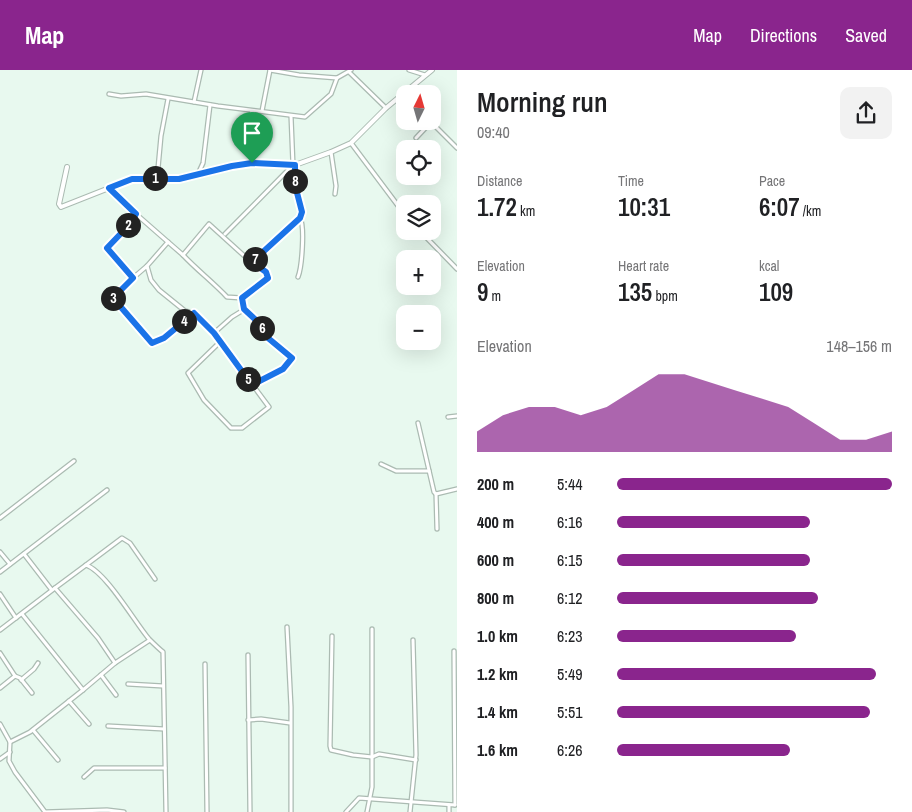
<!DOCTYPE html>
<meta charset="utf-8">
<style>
body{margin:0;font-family:"Archivo Narrow",sans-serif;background:#f2f2f2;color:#202124;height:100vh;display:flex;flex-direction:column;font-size:19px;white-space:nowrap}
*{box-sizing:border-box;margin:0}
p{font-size:16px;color:#757577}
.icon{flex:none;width:28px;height:28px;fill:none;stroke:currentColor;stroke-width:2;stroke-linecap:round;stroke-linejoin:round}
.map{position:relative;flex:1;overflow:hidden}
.side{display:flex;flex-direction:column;background:#fff;width:455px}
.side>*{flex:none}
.needle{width:32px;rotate:5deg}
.controls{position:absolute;left:396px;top:15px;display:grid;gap:10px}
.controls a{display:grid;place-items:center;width:45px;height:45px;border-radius:10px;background:#fff;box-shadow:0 5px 20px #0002;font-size:25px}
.pin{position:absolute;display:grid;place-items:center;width:42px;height:42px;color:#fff;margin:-51px -21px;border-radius:50% 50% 50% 0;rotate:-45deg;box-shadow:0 0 5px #0007}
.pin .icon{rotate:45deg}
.km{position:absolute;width:25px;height:25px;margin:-12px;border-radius:50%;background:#222;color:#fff;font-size:14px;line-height:25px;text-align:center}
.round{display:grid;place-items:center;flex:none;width:52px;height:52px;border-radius:10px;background:#f2f2f2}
.headline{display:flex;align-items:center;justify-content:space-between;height:85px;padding:0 20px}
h1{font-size:28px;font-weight:600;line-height:38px}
.stats{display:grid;grid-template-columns:repeat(3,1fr);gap:8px;height:85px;padding:5px 20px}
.stats div{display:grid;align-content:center}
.stats b{font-size:25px;font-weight:600}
.stats small{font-size:14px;font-weight:400}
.stats p{font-size:14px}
.chart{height:140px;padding:10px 20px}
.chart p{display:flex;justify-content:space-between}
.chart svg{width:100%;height:90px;margin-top:5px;fill:#8a258d;opacity:.7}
ul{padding:0 20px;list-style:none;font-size:16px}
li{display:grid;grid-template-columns:80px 60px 1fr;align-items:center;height:38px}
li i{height:12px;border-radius:6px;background:#8a258d}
header{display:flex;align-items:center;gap:30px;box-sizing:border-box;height:70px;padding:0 25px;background:#8a258d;color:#fff}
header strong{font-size:24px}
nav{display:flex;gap:28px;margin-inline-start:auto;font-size:18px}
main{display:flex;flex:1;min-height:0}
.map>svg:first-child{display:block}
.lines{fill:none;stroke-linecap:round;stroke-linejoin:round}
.minor-casing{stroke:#abbbb2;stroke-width:5.5}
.tertiary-casing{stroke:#abbbb2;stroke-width:6}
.minor{stroke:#fff;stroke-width:3}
.tertiary{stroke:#fff;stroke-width:4}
.route-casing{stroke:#fff;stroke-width:10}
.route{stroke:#1a73e8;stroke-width:6}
</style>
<header>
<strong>Map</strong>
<nav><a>Map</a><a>Directions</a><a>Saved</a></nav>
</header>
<main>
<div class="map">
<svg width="457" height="742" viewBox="0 0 457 742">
<rect width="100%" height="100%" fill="#e8f9ef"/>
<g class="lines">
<defs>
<g id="minor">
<polyline points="270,0 299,5 337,8 351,0"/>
<polyline points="409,0 425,5"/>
<polyline points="349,2 386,38"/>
<polyline points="109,24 121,26 146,24 218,36 305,47 331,24 337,8"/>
<polyline points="194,32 201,0"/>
<polyline points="262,41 270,0"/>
<polyline points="432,41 435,46 432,50"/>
<polyline points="431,52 457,78"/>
<polyline points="416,68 431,52"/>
<polyline points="351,73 405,145"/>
<polyline points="331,82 336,116 335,124"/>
<polyline points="252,93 245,66 252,41"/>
<polyline points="198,104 203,93 210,35"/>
<polyline points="157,109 161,66 168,29"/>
<polyline points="109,118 136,144"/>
<polyline points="420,161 457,199"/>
<polyline points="225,164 293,95 291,46"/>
<polyline points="168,172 136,144 129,155 107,177 133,208 147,196 151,210 159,220 185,241 194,243 214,263 232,247 245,239 242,228 268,208 267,202 251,192 300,148 302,142 295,115 295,95"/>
<path d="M183 185C197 200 213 212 227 227L242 228"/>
<polyline points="147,196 168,172 183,185 209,154 251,192"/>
<path d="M298 207C302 197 305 156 300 148"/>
<polyline points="133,208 113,228 152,273 164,268 194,243"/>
<polyline points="245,239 258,252 268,268 292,288 283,299 252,315"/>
<polyline points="214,263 269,337 242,358 231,358 204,330 188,303 220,272"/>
<polyline points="448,347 457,346"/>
<polyline points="418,353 434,422 436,424 457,419"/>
<polyline points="381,394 396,401 429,401"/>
<polyline points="436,424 437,459"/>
<polyline points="0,448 74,391"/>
<polyline points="0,482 10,494"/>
<polyline points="24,484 51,519"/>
<polyline points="86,495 122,468 130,473 155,509"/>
<polyline points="0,502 107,420"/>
<polyline points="0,524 16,548"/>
<polyline points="22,544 83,620 115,593"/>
<polyline points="287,557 291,637 291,742"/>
<polyline points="0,560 55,518"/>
<polyline points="332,566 330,676 331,680 353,685 372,687 379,684 416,690"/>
<path d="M150 570 115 593 98 568 55 518 86 495C106 502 134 551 149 569 153 573 158 578 163 582L166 742"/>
<polyline points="454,581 455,735"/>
<polyline points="0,583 15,606 0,618"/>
<polyline points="248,585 250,742"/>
<polyline points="205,594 207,742"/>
<polyline points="101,605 116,625"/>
<polyline points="15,606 20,608 32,623"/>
<polyline points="21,610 34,599 38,593"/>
<polyline points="128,614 163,616"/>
<polyline points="69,631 89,654"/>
<polyline points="248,650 261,649 290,653"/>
<polyline points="0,654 10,672 9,691 15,702 45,742 107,740 124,742"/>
<polyline points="108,656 164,659"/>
<polyline points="33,660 58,690"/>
<polyline points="10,672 30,662 83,620"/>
<polyline points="0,689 10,682"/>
<polyline points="84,707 94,698 165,698"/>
<polyline points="346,742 359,728 455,735"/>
<polyline points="367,742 372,717 372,559"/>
<polyline points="410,742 416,685 413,570"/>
<polyline points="449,742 449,735"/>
</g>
<polyline id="tertiary" points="67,97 59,134 61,137 132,109 179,109 244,93 295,95 331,82 351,73 386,38 432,0"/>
</defs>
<use href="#minor" class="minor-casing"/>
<use href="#tertiary" class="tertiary-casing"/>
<use href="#minor" class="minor"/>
<use href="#tertiary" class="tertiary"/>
</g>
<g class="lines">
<defs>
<polygon id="route" points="252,93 295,95 295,115 302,142 300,148 252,192 266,202 268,208 242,228 244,239 258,252 268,268 292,288 283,299 252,315 214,263 194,243 164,268 152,273 113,228 133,208 107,178 129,155 136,144 109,118 132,109 179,109 232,96"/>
</defs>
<use href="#route" class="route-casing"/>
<use href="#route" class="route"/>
</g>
</svg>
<div class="controls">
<a><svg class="needle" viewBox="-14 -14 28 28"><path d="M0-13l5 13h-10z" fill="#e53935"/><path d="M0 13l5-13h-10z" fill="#757577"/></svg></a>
<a><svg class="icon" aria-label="locate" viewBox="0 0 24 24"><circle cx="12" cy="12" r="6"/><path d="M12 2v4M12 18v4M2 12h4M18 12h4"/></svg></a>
<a><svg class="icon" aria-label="layers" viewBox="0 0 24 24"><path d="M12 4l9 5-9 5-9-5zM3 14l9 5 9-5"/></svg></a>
<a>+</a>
<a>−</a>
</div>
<div class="pin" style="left:252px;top:93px;background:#1e9e55"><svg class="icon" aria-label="arrive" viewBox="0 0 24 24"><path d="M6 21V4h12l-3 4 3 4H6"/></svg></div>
<b class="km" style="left:155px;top:108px">1</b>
<b class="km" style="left:128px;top:155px">2</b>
<b class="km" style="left:113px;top:228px">3</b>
<b class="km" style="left:184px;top:251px">4</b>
<b class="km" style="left:248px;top:309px">5</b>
<b class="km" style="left:262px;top:258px">6</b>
<b class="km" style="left:255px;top:189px">7</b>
<b class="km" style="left:295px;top:111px">8</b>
</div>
<section class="side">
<div class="headline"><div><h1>Morning run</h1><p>09:40</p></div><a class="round"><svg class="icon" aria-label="share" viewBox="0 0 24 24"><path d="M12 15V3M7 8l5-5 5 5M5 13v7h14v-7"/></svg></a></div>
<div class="stats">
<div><p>Distance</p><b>1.72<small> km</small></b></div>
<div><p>Time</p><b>10:31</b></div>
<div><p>Pace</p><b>6:07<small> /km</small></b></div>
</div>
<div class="stats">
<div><p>Elevation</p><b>9<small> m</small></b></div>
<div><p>Heart rate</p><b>135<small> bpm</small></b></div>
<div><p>kcal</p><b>109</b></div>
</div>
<div class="chart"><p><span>Elevation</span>148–156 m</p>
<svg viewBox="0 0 160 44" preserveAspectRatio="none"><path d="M0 44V34L10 26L20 22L30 22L40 26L50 22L60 14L70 6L80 6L90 10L100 14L110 18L120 22L130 30L140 38L150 38L160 34V44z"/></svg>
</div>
<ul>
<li><b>200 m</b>5:44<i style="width:100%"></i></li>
<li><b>400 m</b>6:16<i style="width:70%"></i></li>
<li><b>600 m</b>6:15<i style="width:70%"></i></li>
<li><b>800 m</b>6:12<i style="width:73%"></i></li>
<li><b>1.0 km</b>6:23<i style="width:65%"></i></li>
<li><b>1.2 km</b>5:49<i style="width:94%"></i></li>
<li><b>1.4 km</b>5:51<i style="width:92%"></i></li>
<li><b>1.6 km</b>6:26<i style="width:63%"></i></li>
</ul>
</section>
</main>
